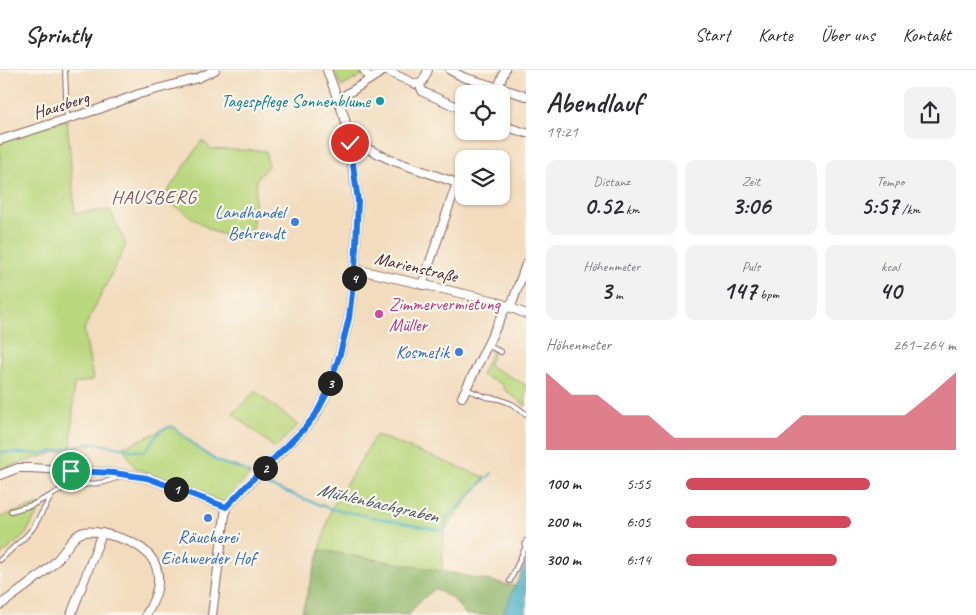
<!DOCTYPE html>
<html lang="de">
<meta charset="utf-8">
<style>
body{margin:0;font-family:Caveat,sans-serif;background:#f2f2f3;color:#2b2b33;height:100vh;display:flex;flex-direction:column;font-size:19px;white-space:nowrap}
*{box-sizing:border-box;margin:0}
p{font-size:16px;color:#7c7c81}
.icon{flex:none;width:28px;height:28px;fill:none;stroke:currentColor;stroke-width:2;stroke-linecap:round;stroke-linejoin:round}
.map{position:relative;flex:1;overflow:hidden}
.drawer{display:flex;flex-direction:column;background:#fff;width:450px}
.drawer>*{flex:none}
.tools{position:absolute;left:455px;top:15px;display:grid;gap:10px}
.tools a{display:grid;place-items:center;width:55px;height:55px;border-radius:10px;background:#fff;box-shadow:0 1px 4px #0004;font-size:25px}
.pin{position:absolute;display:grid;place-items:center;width:42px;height:42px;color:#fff;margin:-21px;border:2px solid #fff;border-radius:50%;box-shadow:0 1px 5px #0007}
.km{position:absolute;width:25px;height:25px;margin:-12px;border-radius:50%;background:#222;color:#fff;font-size:14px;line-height:25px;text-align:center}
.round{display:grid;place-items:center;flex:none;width:52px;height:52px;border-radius:10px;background:#f2f2f3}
.summary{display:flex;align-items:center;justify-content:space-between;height:85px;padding:0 20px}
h1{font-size:28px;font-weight:700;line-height:38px}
.stats{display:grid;grid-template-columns:repeat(3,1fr);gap:8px;height:85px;padding:5px 20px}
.stats div{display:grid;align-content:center;border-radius:10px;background:#f2f2f3;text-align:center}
.stats b{font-size:25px;font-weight:700}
.stats small{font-size:14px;font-weight:400}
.stats p{font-size:14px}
.chart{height:140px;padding:10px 20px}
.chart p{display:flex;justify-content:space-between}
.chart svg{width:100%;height:90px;margin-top:5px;fill:#d1495b;opacity:.7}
ul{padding:0 20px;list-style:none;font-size:16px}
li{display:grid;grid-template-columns:80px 60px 1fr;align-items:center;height:38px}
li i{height:12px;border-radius:6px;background:#d1495b}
header{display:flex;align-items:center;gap:30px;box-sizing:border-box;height:70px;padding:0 25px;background:#fff;border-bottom:1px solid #e1e1e2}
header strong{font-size:24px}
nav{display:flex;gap:28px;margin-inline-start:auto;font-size:18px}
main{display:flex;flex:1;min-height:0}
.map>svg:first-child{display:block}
.green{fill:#b9d77d;stroke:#827b54}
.forest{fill:#92b86c;stroke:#6e6c4c}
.water{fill:#46adc5;stroke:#486678}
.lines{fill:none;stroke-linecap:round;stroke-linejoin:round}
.stream{stroke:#46adc5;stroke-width:2}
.service-casing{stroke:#85615e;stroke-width:6}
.minor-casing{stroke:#85615e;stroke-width:10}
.service{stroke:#fff;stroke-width:4}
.minor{stroke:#fff;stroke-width:8}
.route-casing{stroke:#fff;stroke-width:10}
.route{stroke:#1a73e8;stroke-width:6}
.culture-dot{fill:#0f9aa8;stroke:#fbf7ec;stroke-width:2}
.shop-dot{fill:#3f7fe0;stroke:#fbf7ec;stroke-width:2}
.hotel-dot{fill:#d1479c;stroke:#fbf7ec;stroke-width:2}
.labels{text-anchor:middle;stroke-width:4.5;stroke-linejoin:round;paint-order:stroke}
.culture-label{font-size:18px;fill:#0d838f;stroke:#fbf7ec;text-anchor:end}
.street-label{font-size:18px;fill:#4a1f2b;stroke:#fbf7ec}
.shop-label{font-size:18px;fill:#366cbe;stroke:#fbf7ec;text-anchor:end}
.hotel-label{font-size:18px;fill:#b23c85;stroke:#fbf7ec;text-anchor:start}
.neighbourhood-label{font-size:19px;letter-spacing:1px;fill:#7e4f60;stroke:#fbf7ec}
.water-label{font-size:19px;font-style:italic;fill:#485869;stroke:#fbf7ec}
</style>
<header>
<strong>Sprintly</strong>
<nav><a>Start</a><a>Karte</a><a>Über uns</a><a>Kontakt</a></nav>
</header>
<main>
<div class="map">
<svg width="526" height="545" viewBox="0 0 526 545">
<rect width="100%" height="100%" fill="#fbf7ec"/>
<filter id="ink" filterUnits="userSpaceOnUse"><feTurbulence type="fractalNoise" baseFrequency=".02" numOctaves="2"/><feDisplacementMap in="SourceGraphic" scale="10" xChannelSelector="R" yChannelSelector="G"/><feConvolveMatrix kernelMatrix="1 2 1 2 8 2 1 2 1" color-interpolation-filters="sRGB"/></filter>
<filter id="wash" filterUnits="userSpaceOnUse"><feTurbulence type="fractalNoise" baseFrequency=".0096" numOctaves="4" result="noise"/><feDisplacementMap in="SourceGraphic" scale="20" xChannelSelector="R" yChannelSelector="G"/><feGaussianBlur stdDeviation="1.12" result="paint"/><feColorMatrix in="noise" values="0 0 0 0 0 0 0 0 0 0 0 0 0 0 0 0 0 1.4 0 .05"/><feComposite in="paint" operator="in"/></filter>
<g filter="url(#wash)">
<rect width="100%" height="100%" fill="#f2dcbd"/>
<g class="green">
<polygon points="334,0 361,0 363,4 342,17"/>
<polygon points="67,49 75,143 110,140 126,175 84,259 93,310 74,314 71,378 0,399 0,70"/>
<polygon points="202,70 211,79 266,81 268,96 257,109 251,171 214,162 163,128"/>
<polygon points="492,281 494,283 488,295 526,315 526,336 505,320 502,314 481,305"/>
<polygon points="255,321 298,355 275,378 233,344"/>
<path d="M172 356C188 368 202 385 221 392 233 397 240 394 249 405L224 432 135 398 123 377Z"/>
<polygon points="376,365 485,407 444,461 442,501 320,480 331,439"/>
<polygon points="40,434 41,437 25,465 0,486 0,447"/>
</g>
<polygon class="forest" points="320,480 442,501 515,516 503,545 466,545 452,528 435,519 420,531 409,545 313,545 302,541"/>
<polygon class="water" points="526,492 526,545 502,545"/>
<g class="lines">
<g class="stream">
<path d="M0 384 2 382 39 384 93 373 144 382 161 360 172 356C188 368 202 384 220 392 231 397 241 396 250 404"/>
<polyline points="262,413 331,439 444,461 447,448 492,403"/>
</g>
</g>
</g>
<g filter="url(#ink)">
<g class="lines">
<defs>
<g id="service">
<polyline points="65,0 67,49"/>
<polyline points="487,275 501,282"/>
<polyline points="466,319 486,327 499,329 512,334 526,344"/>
<polyline points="11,441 32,435 52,425"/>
<polyline points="0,490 26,466 33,458 52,425 64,418 105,412 122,406"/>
<polyline points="510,511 525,478 526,471"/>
</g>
<g id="minor">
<polyline points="364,0 370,9"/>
<polyline points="450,0 463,7 526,26"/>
<polyline points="419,14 423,22 464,40"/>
<polyline points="419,14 423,11 428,0"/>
<polyline points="498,18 505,0"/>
<polyline points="339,29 383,1 387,1 415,14 419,14"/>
<polyline points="501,55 526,63"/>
<polyline points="0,70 99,39 139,24 198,8 215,0"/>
<polyline points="350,73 356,73 391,90 457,113 422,215"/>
<polyline points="355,199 495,231 526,244"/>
<polyline points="462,327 504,241 513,231 526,194"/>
<polyline points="0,405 18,398 30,398 114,403 147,408 226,437"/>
<path d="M0 535C18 522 38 509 54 493 63 485 69 471 79 464 86 460 98 462 105 464 153 474 173 500 146 545"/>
<polyline points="71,545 102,463"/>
<polyline points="212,545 226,437 304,359 316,345 326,325 340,284 349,248 355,199 358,131 345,49 327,0"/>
</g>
</defs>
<use href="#service" class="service-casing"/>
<use href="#minor" class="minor-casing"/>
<use href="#service" class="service"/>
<use href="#minor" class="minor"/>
</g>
</g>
<g class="lines" filter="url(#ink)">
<defs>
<polyline id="route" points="71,401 114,403 147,408 226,437 254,408 304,359 316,344 326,325 340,284 349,248 355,199 358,131 350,73"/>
</defs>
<use href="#route" class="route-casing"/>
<use href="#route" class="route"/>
</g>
<circle class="culture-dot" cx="380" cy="31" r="5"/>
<g class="shop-dot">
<circle cx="295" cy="152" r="5"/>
<circle cx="459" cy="282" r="5"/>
<circle cx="208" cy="448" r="5"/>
</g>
<circle class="hotel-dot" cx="379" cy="244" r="5"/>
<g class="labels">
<g class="culture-label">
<text x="370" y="37">Tagespflege Sonnenblume</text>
</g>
<g class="street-label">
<text transform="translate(61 35) rotate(-17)" y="6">Hausberg</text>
<text transform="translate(416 197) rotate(13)" y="6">Marienstraße</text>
</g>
<g class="shop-label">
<text x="285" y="148">Landhandel<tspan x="285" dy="21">Behrendt</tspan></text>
<text x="449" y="288">Kosmetik</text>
<text x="208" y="473" text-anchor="middle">Räucherei<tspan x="208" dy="21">Eichwerder Hof</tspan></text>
</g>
<g class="hotel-label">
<text x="389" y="240">Zimmervermietung<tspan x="389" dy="21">Müller</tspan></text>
</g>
<g class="neighbourhood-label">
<text x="154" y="133">HAUSBERG</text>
</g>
<g class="water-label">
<text transform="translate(378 432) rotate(13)" y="7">Mühlenbachgraben</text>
</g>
</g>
</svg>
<div class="tools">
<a><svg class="icon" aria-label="locate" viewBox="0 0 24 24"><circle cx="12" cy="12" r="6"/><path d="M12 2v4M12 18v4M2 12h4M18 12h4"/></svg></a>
<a><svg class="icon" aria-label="layers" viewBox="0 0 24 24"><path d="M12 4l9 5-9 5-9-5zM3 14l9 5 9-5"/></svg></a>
</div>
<div class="pin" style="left:71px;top:401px;background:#1e9e55"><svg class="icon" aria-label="arrive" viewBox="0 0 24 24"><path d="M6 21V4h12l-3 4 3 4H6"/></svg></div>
<div class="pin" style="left:350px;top:73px;background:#d93025"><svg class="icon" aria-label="check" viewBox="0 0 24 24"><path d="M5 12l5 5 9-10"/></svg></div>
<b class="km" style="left:176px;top:419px">1</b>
<b class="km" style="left:265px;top:398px">2</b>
<b class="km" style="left:330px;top:313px">3</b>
<b class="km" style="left:354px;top:208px">4</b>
</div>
<section class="drawer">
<div class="summary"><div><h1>Abendlauf</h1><p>19:21</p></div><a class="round"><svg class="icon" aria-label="share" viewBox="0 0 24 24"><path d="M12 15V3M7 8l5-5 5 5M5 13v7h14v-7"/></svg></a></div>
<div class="stats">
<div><p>Distanz</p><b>0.52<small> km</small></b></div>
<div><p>Zeit</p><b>3:06</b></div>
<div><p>Tempo</p><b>5:57<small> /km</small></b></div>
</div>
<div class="stats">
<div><p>Höhenmeter</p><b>3<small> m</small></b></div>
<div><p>Puls</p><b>147<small> bpm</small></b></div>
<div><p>kcal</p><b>40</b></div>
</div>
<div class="chart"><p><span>Höhenmeter</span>261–264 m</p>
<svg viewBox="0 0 160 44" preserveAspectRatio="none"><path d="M0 44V6L10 17L20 17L30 27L40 27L50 38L60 38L70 38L80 38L90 38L100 27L110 27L120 27L130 27L140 27L150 17L160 6V44z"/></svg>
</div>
<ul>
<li><b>100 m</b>5:55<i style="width:68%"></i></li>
<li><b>200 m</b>6:05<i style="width:61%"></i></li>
<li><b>300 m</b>6:14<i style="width:56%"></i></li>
</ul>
</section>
</main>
